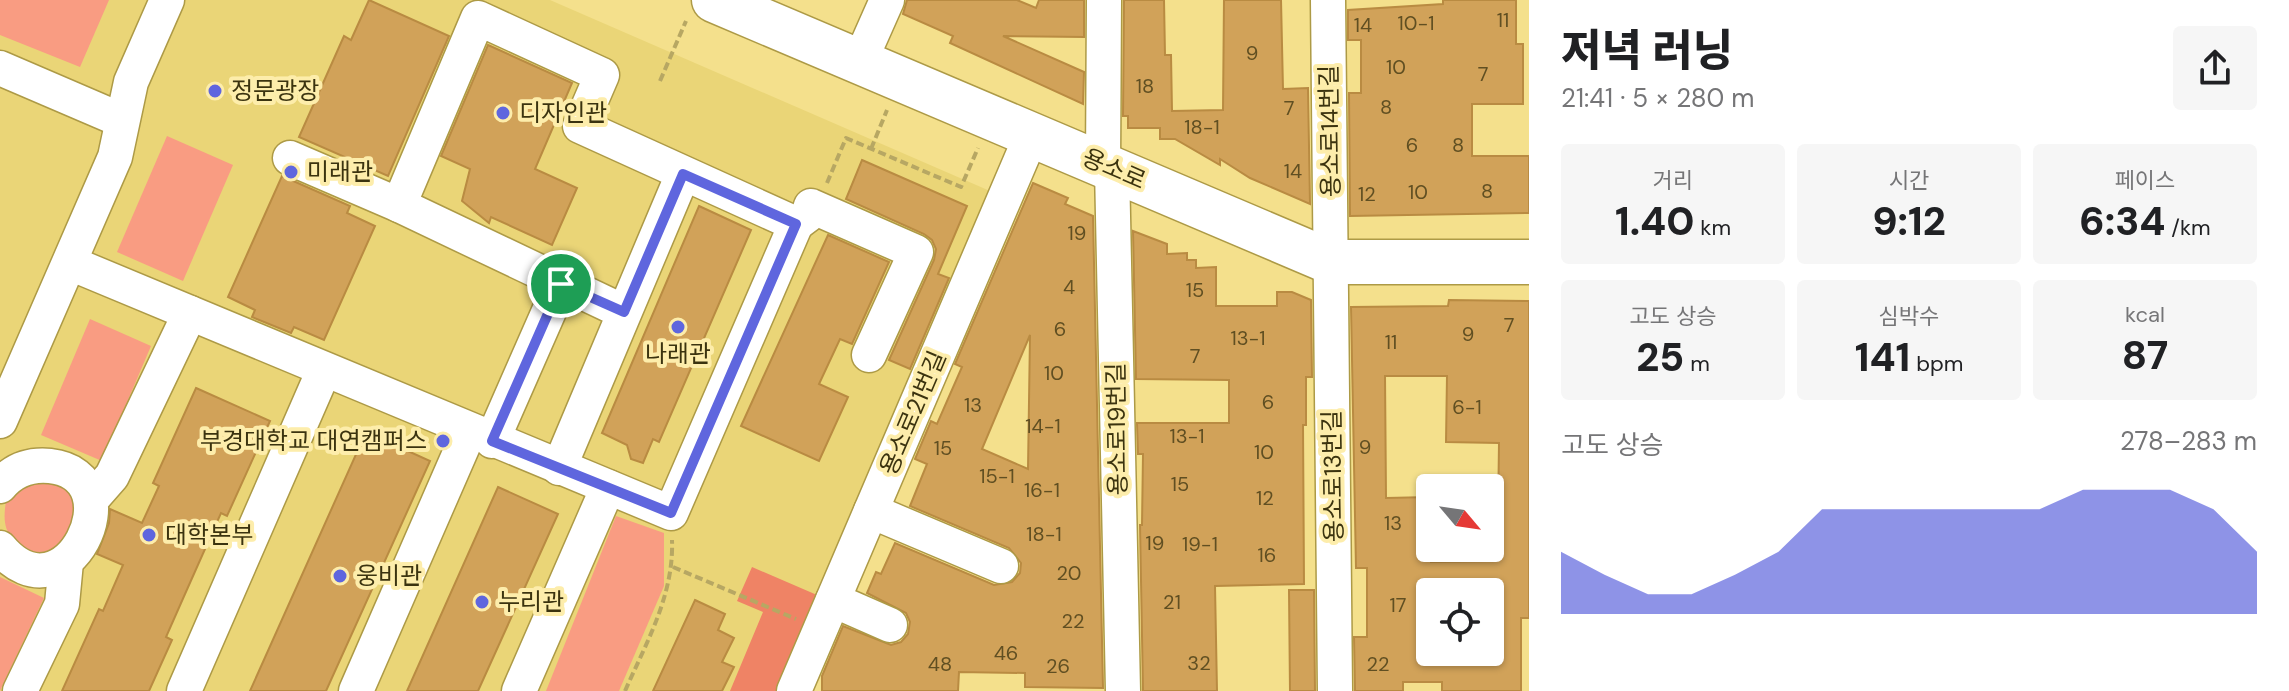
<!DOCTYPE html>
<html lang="ko">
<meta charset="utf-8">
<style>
body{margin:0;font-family:"DM Sans","Noto Sans KR",sans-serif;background:#f6f6f6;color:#202124;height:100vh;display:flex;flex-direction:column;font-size:30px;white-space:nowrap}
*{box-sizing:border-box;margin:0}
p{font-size:26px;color:#757577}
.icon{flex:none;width:44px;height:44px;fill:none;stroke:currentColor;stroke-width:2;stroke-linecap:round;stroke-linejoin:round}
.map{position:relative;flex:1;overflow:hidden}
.drawer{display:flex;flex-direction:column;background:#fff;width:760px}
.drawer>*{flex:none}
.needle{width:52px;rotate:119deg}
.fabs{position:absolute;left:1416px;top:474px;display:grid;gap:16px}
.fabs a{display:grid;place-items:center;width:88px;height:88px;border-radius:8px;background:#fff;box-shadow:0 2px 6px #0004;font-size:40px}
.pin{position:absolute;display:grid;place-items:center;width:68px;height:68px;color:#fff;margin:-34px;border:4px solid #fff;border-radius:50%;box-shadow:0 2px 8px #0007}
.round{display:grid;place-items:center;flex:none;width:84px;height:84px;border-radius:8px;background:#f6f6f6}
.summary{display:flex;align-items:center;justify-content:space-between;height:136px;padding:0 32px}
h1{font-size:44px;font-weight:800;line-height:60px}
.metrics{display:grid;grid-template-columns:repeat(3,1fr);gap:12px;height:136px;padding:8px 32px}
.metrics div{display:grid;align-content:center;border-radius:8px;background:#f6f6f6;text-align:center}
.metrics b{font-size:40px;font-weight:800}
.metrics small{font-size:22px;font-weight:400}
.metrics p{font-size:22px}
.chart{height:224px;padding:16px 32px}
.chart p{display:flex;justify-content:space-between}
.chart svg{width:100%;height:144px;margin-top:8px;fill:#5f66de;opacity:.7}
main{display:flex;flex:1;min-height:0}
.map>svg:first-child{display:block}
.built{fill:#ead577}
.green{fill:#f99c82}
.forest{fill:#ef8365}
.building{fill:#d1a259;stroke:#b98b42;stroke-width:2;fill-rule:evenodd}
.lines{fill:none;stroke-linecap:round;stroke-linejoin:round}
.minor-casing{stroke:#ad9a46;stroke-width:37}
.major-casing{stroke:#ad9a46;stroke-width:47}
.path{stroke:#b7a763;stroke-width:4;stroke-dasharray:8 4;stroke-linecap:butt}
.minor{stroke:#fff;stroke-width:34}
.major{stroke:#fff;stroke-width:44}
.route-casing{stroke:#fff;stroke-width:16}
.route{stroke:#5f66de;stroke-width:10}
.poi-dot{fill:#5f66de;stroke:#fdedab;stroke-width:3}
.labels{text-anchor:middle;stroke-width:8;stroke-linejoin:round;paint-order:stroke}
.number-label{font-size:20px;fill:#604f22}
.poi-label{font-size:24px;fill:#3b330f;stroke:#fdedab;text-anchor:start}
.street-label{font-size:24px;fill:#3b330f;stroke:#fdedab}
</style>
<main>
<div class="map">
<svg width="1529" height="691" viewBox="0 0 1529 691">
<rect width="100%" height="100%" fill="#f4e08c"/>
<polygon class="built" points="0,0 550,0 990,191 781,691 0,691"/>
<g class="green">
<polygon points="0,0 109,0 80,67 0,35"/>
<polygon points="167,136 233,165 183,281 117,252"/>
<polygon points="90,319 151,346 102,461 41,435"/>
<path d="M40 478 65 486 79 508 69 545 34 557C8 538 0 531 7 496Z"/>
<polygon points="616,516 664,533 664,586 619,691 546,691"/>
<polygon points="0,577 44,598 0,691"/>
</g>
<polygon class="forest" points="752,567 817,595 776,691 730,691 763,612 737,601"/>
<g class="building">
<polygon points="369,0 449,36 388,176 299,137 344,36 351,40"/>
<polygon points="907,0 1017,0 1036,8 1039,0 1084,0 1084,37 1003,36 1084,72 1083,104 950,43 953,36 903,14"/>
<polygon points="1124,0 1164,0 1165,55 1171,55 1172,111 1223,110 1224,0 1281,0 1283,89 1308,88 1310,204 1250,178 1220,159 1220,165 1175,139 1160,139 1160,128 1128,128 1128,116 1123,116"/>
<polygon points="1443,0 1516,0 1516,44 1523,44 1523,104 1472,104 1472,156 1529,156 1529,213 1350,216 1349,93 1361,93 1361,40 1348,40 1348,10 1443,4"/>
<polygon points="488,45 572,83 535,169 577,188 552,245 491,217 489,223 462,201 470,169 441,156"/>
<polygon points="862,160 967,206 938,274 949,278 910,369 889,360 934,260 936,249 932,240 924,234 846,199"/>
<polygon points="282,176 350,206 347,213 375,226 324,340 294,327 291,333 252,317 255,310 228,297"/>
<path d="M1033 183 1068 198 1065 204 1093 216 1103 688 1025 687V673L959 672 958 691H822V676L843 626 891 645 901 642 908 634 910 622 906 613 867 593 876 572 881 574 895 543 994 585 1012 582 1020 573 1021 563 1009 548 910 506 927 464 915 459 931 421 937 424 962 367 955 364ZM1030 335 1028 469 982 449Z"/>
<polygon points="699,206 751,230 659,442 653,439 643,463 631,459 627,445 602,433"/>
<polygon points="1133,231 1167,244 1167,254 1187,253 1187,260 1196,260 1196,268 1216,267 1216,306 1277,306 1277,292 1292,292 1311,300 1312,377 1306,377 1306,425 1303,425 1304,584 1215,586 1217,691 1143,691 1140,525 1142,525 1143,454 1138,454 1137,423 1229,423 1229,380 1136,379"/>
<polygon points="828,235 889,262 852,344 840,339 819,384 848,397 819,461 741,426"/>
<path d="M1449 300 1529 301V618H1521V691H1442V682H1403V691H1355L1354 637H1367V568H1356L1351 307 1448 306ZM1385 376H1447L1446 442 1499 443 1498 518H1495L1494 561 1431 562 1430 497 1386 498ZM1429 592H1493L1494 640H1490V652H1430Z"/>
<polygon points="196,388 270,421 227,516 221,513 185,594 166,637 172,640 149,691 62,691 99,609 103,611 123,565 97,554 109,523 110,509 142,523 159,486 153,483"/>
<polygon points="366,432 430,461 326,691 250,691"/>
<polygon points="498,487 558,514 478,691 407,691"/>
<polygon points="1289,590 1314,590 1315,691 1290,691"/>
<polygon points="695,600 725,614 718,630 734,638 722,662 734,667 722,691 653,691"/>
</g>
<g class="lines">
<defs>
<g id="minor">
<polyline points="1328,0 1335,691"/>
<polyline points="860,61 887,0"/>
<polyline points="0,68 121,120"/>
<polyline points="290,158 399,205 624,312"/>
<polyline points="1103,164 1104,0"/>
<polyline points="1112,168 1123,691"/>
<polyline points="796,224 808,215 811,206 916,252 869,355"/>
<polyline points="70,263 671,513 796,224 580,126 602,75 478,18 399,205"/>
<polyline points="0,421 115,157 131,82 167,0"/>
<polyline points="492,441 561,284"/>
<polyline points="559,468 683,174"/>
<path d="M0 486C13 470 30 464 50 466 139 476 65 626 0 548"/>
<polyline points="91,500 112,476 190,313"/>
<polyline points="871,511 1001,566"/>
<polyline points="833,600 890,625"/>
<polyline points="20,691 62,604 66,562"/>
<polyline points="184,691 324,370"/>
<polyline points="356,691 469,432"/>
<polyline points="519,691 608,487"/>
<polyline points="794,691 1032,134"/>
</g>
<polyline id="major" points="714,0 1331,262 1529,262"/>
</defs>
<use href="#minor" class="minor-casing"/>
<use href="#major" class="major-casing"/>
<g class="path">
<polyline points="660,81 686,21"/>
<polyline points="871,149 887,110"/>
<polyline points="827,183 846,138 961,187 978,148"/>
<polyline points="673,567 796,619"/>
<path d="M625 691C647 641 674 595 672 540"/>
</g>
<use href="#minor" class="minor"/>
<use href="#major" class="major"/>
</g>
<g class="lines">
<defs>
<polygon id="route" points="683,174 796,224 671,513 492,441 561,284 624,312"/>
</defs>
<use href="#route" class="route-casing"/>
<use href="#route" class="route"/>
</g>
<g class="poi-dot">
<circle cx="215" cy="91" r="8"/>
<circle cx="503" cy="113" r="8"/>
<circle cx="291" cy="172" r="8"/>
<circle cx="678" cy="327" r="8"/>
<circle cx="443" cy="441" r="8"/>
<circle cx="149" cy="535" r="8"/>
<circle cx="340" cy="576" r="8"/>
<circle cx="482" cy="602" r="8"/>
</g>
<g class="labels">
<g class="number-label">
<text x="1503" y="27">11</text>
<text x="1416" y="30">10-1</text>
<text x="1363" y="32">14</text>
<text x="1252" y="60">9</text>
<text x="1396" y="74">10</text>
<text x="1483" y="81">7</text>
<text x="1145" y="93">18</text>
<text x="1386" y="114">8</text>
<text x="1289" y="115">7</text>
<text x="1202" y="134">18-1</text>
<text x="1412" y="152">6</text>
<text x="1458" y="152">8</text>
<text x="1293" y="178">14</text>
<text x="1487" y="198">8</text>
<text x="1418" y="199">10</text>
<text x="1367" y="201">12</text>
<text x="1077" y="240">19</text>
<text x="1069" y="294">4</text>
<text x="1195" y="297">15</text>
<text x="1509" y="332">7</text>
<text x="1060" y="336">6</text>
<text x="1468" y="341">9</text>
<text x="1248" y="345">13-1</text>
<text x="1391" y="349">11</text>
<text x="1195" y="363">7</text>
<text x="1054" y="380">10</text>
<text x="1268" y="409">6</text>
<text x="973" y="412">13</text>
<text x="1467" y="414">6-1</text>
<text x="1043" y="433">14-1</text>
<text x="1187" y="443">13-1</text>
<text x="1365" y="454">9</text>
<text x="943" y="455">15</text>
<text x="1264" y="459">10</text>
<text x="997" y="483">15-1</text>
<text x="1180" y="491">15</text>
<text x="1042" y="497">16-1</text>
<text x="1265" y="505">12</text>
<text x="1393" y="530">13</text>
<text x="1044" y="541">18-1</text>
<text x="1155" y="550">19</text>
<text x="1200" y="551">19-1</text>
<text x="1267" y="562">16</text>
<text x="1069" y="580">20</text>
<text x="1172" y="609">21</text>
<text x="1398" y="612">17</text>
<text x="1073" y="628">22</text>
<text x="1006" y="660">46</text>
<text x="1199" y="670">32</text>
<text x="940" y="671">48</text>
<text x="1378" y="671">22</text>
<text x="1058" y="673">26</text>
</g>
<g class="poi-label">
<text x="231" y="99">정문광장</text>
<text x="519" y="121">디자인관</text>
<text x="307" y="180">미래관</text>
<text x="678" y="362" text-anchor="middle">나래관</text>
<text x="427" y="449" text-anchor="end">부경대학교 대연캠퍼스</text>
<text x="165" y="543">대학본부</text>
<text x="356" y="584">웅비관</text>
<text x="498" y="610">누리관</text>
</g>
<g class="street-label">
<text transform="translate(1330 131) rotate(-91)" y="8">용소로14번길</text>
<text transform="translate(1114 169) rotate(23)" y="8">용소로</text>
<text transform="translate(913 413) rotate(-67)" y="8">용소로21번길</text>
<text transform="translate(1117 429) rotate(-91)" y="8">용소로19번길</text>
<text transform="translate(1333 476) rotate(-91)" y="8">용소로13번길</text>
</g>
</g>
</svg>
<div class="fabs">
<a><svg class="needle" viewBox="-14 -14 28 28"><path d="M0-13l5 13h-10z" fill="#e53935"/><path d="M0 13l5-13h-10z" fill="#757577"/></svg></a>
<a><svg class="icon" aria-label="locate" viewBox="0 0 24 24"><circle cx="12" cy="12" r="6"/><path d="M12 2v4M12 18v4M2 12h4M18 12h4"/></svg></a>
</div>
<div class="pin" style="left:561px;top:284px;background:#1e9e55"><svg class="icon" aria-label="arrive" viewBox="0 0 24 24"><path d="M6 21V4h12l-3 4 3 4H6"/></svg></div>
</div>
<section class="drawer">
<div class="summary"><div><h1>저녁 러닝</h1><p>21:41 · 5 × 280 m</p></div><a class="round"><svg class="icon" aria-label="share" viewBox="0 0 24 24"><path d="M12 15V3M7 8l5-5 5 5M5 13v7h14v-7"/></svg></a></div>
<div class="metrics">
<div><p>거리</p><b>1.40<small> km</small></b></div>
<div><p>시간</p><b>9:12</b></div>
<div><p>페이스</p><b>6:34<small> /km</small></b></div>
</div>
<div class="metrics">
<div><p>고도 상승</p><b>25<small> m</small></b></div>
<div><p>심박수</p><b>141<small> bpm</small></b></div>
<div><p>kcal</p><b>87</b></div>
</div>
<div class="chart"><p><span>고도 상승</span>278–283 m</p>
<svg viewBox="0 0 160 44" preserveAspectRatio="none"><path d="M0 44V25L10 32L20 38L30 38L40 32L50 25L60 12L70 12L80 12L90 12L100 12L110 12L120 6L130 6L140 6L150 12L160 25V44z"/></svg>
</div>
</section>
</main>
